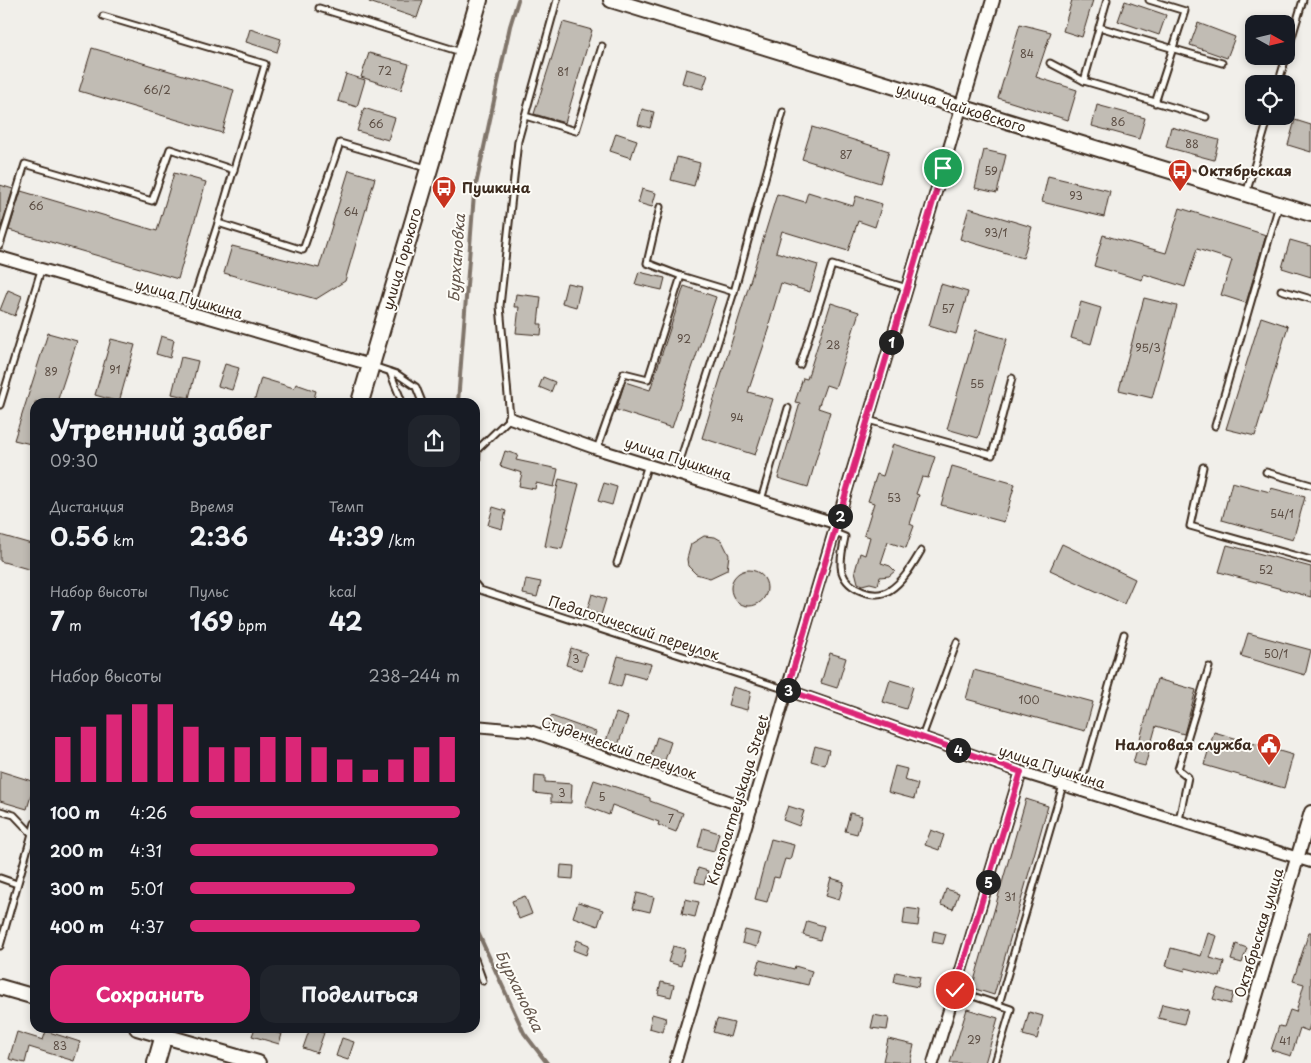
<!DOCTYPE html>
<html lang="ru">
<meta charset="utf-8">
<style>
body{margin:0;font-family:"Playpen Sans",sans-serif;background:#20242c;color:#f1f3f6;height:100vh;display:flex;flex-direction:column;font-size:19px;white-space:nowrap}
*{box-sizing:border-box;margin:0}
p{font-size:16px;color:#9ea1a6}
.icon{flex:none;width:28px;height:28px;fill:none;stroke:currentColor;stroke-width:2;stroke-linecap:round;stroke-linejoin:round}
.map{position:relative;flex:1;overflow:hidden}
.sheet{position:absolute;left:30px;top:398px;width:450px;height:635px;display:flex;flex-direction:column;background:#171b24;border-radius:15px;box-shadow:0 2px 8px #0003}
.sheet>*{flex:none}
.needle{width:32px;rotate:98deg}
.tools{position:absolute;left:1245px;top:15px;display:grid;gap:10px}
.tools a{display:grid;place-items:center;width:50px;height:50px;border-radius:10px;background:#171b24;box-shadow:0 2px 8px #0003;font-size:25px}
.pin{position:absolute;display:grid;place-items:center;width:42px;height:42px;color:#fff;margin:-21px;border:2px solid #fff;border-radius:50%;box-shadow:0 1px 5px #0007}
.km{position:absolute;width:25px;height:25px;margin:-12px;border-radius:50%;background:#222;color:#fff;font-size:14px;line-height:25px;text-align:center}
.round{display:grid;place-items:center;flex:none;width:52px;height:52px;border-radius:15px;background:#20242c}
.head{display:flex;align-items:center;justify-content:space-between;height:85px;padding:0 20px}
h1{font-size:28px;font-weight:700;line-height:38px}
.stats{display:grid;grid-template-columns:repeat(3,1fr);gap:8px;height:85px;padding:5px 20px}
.stats div{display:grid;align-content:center}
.stats b{font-size:25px;font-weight:700}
.stats small{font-size:14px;font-weight:400}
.stats p{font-size:14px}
.chart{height:140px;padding:10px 20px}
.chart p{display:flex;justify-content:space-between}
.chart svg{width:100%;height:90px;margin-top:5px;stroke:#db2777;stroke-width:6}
.cta{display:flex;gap:10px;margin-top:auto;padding:10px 20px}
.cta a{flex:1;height:58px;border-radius:15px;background:#db2777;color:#fff;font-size:20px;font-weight:700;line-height:58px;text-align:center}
.cta a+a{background:#20242c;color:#f1f3f6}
ul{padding:0 20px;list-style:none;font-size:16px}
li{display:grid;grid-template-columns:80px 60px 1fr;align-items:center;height:38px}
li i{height:12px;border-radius:6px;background:#db2777}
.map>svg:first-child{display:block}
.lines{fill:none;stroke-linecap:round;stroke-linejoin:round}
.stream{stroke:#80746b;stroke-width:4}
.building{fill:#c1bcb4;stroke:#3b2a1e}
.service-casing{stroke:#3b2a1e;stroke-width:9}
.minor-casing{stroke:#3b2a1e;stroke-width:14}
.tertiary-casing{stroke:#3b2a1e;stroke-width:16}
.secondary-casing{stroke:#3b2a1e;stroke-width:18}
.primary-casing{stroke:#3b2a1e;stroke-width:20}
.service{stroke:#fdfcf7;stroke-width:5}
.minor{stroke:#fdfcf7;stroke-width:10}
.tertiary{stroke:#fdfcf7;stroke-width:12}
.secondary{stroke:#fdfcf7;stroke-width:14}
.primary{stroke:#fdfcf7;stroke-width:16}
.route-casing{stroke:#fff;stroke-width:10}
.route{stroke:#db2777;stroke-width:6}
.labels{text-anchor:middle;stroke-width:4;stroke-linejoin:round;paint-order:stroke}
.number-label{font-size:11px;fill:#5c4e44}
.street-label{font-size:14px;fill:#3b2a1e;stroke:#fdfcf7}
.poi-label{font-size:14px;font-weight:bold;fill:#3b2a1e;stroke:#fdfcf7;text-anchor:start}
.water-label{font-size:15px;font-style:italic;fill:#63554b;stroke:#fdfcf7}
</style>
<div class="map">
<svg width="1311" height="1063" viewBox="0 0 1311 1063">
<rect width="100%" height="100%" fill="#f1efea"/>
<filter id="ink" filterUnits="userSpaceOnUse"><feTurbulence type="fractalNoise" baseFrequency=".02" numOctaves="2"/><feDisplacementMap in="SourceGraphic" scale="10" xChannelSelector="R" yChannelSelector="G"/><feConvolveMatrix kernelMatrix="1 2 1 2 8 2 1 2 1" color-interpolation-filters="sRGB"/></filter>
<g filter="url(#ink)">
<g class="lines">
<g class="stream">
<polyline points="458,402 474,194 510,26 518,0"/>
<polyline points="475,926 524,1033 547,1063"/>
</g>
</g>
<g class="building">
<polygon points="369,0 423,0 417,18 369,2"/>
<polygon points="1072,0 1093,0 1082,37 1063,31"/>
<polygon points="1125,1 1166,15 1159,35 1118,21"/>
<polygon points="563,22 592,30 565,123 534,114"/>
<polygon points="1198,23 1235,37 1227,58 1190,45"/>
<polygon points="1020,24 1051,32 1036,77 1077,90 1068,120 998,98"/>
<polygon points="250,29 281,39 277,52 246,42"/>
<polygon points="92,48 234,90 222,133 79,91"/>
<polygon points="369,53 409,64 401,90 361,77"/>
<polygon points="686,69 708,75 703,89 682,83"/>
<polygon points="346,74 365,80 357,107 338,101"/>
<polygon points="1097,105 1145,118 1139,139 1092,126"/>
<polygon points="364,108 395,118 388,140 357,131"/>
<polygon points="642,109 654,112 650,128 638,125"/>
<polygon points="1295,120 1311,125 1311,152 1288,145"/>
<polygon points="812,127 889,151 880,183 802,159"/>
<polygon points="1171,127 1219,140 1214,160 1166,147"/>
<polygon points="616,133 637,140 631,158 610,151"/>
<polygon points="984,150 1006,155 997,193 975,188"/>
<polygon points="677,157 700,163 694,186 671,180"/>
<polygon points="349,170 375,178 345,281 316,299 224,273 232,246 319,268"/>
<polygon points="174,173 206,182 178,279 9,230 21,191 157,231"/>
<polygon points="1048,176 1110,191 1104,217 1042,202"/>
<polygon points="0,185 13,189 1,227 0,227"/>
<polygon points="642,189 656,193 652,207 638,203"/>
<polygon points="808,192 853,206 856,196 882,204 875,227 858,221 848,251 782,231 776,252 818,265 810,292 781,283 768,327 770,327 748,392 773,399 755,455 702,438 777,194 805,202"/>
<polygon points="969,208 1032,227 1023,258 960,239"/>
<polygon points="1180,208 1266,235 1246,303 1221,295 1232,260 1197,249 1185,287 1144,274 1142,280 1094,266 1103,235 1166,253"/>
<polygon points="1290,240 1311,246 1311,277 1282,268"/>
<polygon points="639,272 665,278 662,290 635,284"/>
<polygon points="567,283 581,286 576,307 562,303"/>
<polygon points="941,284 968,292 956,334 929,326"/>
<polygon points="684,286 716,297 672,428 616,410 625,382 650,390"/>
<polygon points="8,290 22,296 15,316 0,310"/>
<polygon points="516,294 541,297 538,324 542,324 541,335 516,333 519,307 514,307"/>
<polygon points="1144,298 1177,306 1152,398 1119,390"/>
<polygon points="1081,302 1101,308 1091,344 1071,338"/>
<polygon points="831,303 859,312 835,388 826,385 818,408 830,412 808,487 778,478 800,403 795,402 803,378 807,379"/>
<polygon points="1261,317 1288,326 1255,436 1226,429"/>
<polygon points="976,330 1007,339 978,438 947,429"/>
<polygon points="48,333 77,341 57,402 35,402 35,445 14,440"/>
<polygon points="161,336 174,340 170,358 156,354"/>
<polygon points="111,339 135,345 119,402 95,395"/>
<polygon points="181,357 198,361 189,398 172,394"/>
<polygon points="225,364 239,368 232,390 218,386"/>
<polygon points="543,377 555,382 551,392 539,387"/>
<polygon points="261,378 294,388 296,384 316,391 313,402 254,402"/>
<polygon points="893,444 935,457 928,478 922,477 916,494 919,495 910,524 914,526 906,548 888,542 881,563 890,566 895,571 889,576 880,577 878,585 870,583 862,585 858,583 855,571 860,553 865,555 870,537 864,535 874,503 868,501 877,474 883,476"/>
<polygon points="505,451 518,455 516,460 558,469 554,487 536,483 535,489 519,486 522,473 500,466"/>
<polygon points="952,466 1015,484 1004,522 941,505"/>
<polygon points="559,479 579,484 562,549 545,546"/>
<polygon points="1232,482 1270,492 1271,488 1305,497 1293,540 1222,520"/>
<polygon points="604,483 617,487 612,505 598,501"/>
<polygon points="493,507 506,511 502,529 488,525"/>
<polygon points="0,535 35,545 35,571 0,561"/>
<polygon points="704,536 715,537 722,541 729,555 727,570 710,578 696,574 688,566 687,559 691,544"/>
<polygon points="1062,544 1135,579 1124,604 1050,570"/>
<polygon points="1227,545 1311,567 1311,597 1219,572"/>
<circle cx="749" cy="588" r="18"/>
<polygon points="526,579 541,582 537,597 523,594"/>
<polygon points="592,594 606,599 601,615 587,611"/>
<polygon points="1248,633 1311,650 1305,675 1241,656"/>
<polygon points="571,648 587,653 582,670 566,665"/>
<polygon points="830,653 846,658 837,688 821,683"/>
<polygon points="618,656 651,664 646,679 625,673 621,687 610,683"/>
<polygon points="974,670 1093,702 1085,731 966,699"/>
<polygon points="1157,679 1196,690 1184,734 1156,726 1145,766 1133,763"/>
<polygon points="890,680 913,687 906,709 883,702"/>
<polygon points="733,687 751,692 747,710 728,705"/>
<polygon points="616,713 628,717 618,745 606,741"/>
<polygon points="551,716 596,732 591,745 547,730"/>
<polygon points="1214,732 1293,755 1284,788 1204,765"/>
<polygon points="657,737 671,742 664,763 650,759"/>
<polygon points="815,746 829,750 825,765 811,761"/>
<polygon points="895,766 907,769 904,780 918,784 914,799 888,792"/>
<polygon points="0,771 35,782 27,809 0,801"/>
<polygon points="535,775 545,776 545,782 572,784 571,803 551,802 551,795 534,793"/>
<polygon points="594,780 650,798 650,801 683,813 676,832 658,825 659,822 612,805 609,815 585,806"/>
<polygon points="1026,799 1048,806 994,995 972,988"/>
<polygon points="788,806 804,811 799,826 783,820"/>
<polygon points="850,813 862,816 857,834 845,831"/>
<polygon points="703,828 719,833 714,851 698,847"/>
<polygon points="931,830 944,835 939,850 925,845"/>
<polygon points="771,839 794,845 790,860 785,859 779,878 774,877 767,902 755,899"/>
<polygon points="561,865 574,866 573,879 560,878"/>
<polygon points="698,868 708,871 704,884 695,882"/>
<polygon points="831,878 844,882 839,900 826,896"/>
<polygon points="946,889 959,893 953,909 941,905"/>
<polygon points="637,893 654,897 650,912 633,908"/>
<polygon points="525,896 532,914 519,919 512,901"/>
<polygon points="685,899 699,902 695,917 682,914"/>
<polygon points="578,902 603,910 598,926 573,917"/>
<polygon points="905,908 920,910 918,926 903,924"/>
<polygon points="807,921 824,926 820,940 803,935"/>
<polygon points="745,930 761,934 757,947 742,943"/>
<polygon points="934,931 946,934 943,944 932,942"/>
<polygon points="1309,932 1311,932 1311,1022 1308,1031 1300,1028 1291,1056 1271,1050 1279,1026 1284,1027 1290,1010 1296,1012 1304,984 1293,981"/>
<polygon points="1208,933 1217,936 1210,958 1224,962 1220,977 1186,968 1185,971 1166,966 1171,948 1201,956"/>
<polygon points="577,940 589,945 586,955 573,950"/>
<polygon points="1236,944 1247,948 1242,963 1231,960"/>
<polygon points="673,946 685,949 681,966 668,962"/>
<polygon points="760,960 794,969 795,966 812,971 808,985 756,973"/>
<polygon points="896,972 920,977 918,987 894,982"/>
<polygon points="661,982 674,985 671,997 658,994"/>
<polygon points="1217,988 1233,993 1230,1004 1213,999"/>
<polygon points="1162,1004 1188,1010 1184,1024 1158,1018"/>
<polygon points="967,1009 998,1018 985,1063 950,1063"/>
<polygon points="1029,1012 1043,1016 1037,1039 1023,1035"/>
<polygon points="652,1014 666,1018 663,1032 649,1028"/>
<polygon points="874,1015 889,1018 887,1030 871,1028"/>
<polygon points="717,1019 734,1023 730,1037 713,1032"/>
<polygon points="255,1028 282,1034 279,1044 252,1036"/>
<polygon points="310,1028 324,1033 317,1053 303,1048"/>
<polygon points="46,1031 80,1042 74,1061 29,1047 25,1063 9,1059 17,1032 43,1040"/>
<polygon points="342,1038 354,1042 348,1060 336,1056"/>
<polygon points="888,1039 914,1045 910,1063 883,1061"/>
</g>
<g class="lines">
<defs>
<g id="service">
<polyline points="1149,0 1185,11 1155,103"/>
<polyline points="319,8 461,52"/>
<polyline points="103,16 265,64 218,223 189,313"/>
<polyline points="1099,27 1222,63"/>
<polyline points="1050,63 1084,81 1206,117"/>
<polyline points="1084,81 1107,0"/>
<polyline points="1278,84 1303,0"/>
<polyline points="525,116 576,131 602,46"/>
<polyline points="1246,194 1269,116"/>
<polyline points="660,207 647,263 681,276"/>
<polyline points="218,223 303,250 340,143 426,168"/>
<polyline points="0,245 25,164 152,201 170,149 234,170"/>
<polyline points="1281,290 1311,299"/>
<polyline points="800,365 832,265 907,288"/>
<polyline points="373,366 397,374 416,387 422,402"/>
<polyline points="390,372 402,402"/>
<polyline points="0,405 41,270"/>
<polyline points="868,420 992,455 1012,378"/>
<polyline points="1215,426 1279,205"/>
<polyline points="597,449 624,373 648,379 681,276 734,292"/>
<polyline points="1203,467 1190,526 1311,560"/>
<polyline points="1266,472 1311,485"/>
<polyline points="676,473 734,292 783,112"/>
<polyline points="475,496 477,450 510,418 500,306 518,141 557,0"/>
<polyline points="761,500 788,408"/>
<path d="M835 533 845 537C843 548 839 561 842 572 848 590 875 600 890 590 904 581 913 564 921 551"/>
<polyline points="617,563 648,464"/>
<polyline points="475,584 480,590 787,690"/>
<polyline points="922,737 957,642"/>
<polyline points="1079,790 1124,634"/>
<polyline points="0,811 14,815 32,834"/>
<polyline points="1179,820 1188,777 1178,769 1209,667"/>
<polyline points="0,878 17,884"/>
<polyline points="0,946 35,823"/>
<polyline points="475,959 483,981"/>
<polyline points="955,990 1011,1009 995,1063"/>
<polyline points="999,1004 1063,785"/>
</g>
<g id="minor">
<polyline points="0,257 371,365"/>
<polyline points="510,418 597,449 838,524"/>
<polyline points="787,690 1021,772 1311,862"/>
<polyline points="475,726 530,731 751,809"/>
<polyline points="675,1063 961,108"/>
<polyline points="933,1063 1021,772"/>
</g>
<g id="tertiary">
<polyline points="961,108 993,0"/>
<polyline points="1236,1063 1311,812"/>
</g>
<g id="secondary">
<polyline points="611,0 1311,214"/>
<polyline points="0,987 35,997"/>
<polyline points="137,1028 258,1063"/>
</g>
<g id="primary">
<polyline points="360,402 479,0"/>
<polyline points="156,1063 166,1028"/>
</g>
</defs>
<use href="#service" class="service-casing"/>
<use href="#minor" class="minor-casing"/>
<use href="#tertiary" class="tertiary-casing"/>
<use href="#secondary" class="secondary-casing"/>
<use href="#primary" class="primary-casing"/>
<use href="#service" class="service"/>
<use href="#minor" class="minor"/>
<use href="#tertiary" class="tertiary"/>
<use href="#secondary" class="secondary"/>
<use href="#primary" class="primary"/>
</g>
</g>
<g class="lines" filter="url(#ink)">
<defs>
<polyline id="route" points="943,168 787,690 1021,772 955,990"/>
</defs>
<use href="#route" class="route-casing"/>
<use href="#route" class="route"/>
</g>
<defs>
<symbol id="bus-pin" viewBox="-11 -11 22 30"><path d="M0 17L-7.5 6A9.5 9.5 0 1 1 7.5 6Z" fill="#c8321e" stroke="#fdfcf7"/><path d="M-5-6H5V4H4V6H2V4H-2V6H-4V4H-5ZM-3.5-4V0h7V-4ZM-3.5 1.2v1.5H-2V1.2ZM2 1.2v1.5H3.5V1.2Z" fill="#fff"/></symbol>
<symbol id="civic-pin" viewBox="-11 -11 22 30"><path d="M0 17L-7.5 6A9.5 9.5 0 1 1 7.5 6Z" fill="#c8321e" stroke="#fdfcf7"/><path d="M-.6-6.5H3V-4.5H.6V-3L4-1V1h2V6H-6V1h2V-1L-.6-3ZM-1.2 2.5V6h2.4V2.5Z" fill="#fff"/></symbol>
</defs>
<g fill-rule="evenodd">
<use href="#bus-pin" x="1166" y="157" width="28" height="38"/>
<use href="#bus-pin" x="430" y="174" width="28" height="38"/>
<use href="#civic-pin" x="1255" y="731" width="28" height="38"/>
</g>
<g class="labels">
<g class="number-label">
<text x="1027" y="58">84</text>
<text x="385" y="75">72</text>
<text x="563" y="76">81</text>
<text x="157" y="94">66/2</text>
<text x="1118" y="126">86</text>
<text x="376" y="128">66</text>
<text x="1192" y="148">88</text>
<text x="846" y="159">87</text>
<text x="991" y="175">59</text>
<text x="1076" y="200">93</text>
<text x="36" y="210">66</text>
<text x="351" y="216">64</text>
<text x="996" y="237">93/1</text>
<text x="948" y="313">57</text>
<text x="684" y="343">92</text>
<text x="833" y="349">28</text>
<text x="1148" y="352">95/3</text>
<text x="115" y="374">91</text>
<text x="51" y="376">89</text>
<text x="977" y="388">55</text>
<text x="737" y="422">94</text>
<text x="894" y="502">53</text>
<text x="1282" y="518">54/1</text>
<text x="1266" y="574">52</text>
<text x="1276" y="658">50/1</text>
<text x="576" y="663">3</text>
<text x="1029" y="704">100</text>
<text x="562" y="797">3</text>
<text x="602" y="801">5</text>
<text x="671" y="823">7</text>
<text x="1010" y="901">31</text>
<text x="974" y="1044">29</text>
<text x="1285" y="1045">41</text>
<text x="60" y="1050">83</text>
</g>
<g class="street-label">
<text transform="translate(961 108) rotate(17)" y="5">улица Чайковского</text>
<text transform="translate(402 259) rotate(-74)" y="5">улица Горького</text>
<text transform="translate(189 299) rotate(16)" y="5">улица Пушкина</text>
<text transform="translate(678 459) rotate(18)" y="5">улица Пушкина</text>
<text transform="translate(634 628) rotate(18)" y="5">Педагогический переулок</text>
<text transform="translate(619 748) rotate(19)" y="5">Студенческий переулок</text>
<text transform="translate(1052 767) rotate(18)" y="5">улица Пушкина</text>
<text transform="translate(738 800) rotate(-73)" y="5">Krasnoarmeyskaya Street</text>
<text transform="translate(1259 933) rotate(-73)" y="5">Октябрьская улица</text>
</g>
<g class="poi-label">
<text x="1198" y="176">Октябрьская</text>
<text x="462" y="193">Пушкина</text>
<text x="1252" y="750" text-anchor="end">Налоговая служба</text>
</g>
<g class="water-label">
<text transform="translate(457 258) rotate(-86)" y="5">Бурхановка</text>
<text transform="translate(519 991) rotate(64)" y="5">Бурхановка</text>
</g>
</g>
</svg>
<div class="tools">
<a><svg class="needle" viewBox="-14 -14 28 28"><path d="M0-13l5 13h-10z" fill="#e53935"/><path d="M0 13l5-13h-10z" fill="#9ea1a6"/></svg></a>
<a><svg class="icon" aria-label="locate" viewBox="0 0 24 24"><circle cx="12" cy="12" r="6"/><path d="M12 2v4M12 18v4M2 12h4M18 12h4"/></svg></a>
</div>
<div class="pin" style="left:943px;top:168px;background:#1e9e55"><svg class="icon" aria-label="arrive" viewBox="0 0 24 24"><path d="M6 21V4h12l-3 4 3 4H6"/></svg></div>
<div class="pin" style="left:955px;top:990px;background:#d93025"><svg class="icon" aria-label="check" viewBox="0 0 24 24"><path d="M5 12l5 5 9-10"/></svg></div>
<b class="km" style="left:891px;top:342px">1</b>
<b class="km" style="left:840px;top:516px">2</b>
<b class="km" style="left:788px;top:690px">3</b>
<b class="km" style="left:958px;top:750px">4</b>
<b class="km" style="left:988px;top:882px">5</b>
<section class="sheet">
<div class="head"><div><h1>Утренний забег</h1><p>09:30</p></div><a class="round"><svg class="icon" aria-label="share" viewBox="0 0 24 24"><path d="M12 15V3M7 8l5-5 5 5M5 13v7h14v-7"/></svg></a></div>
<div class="stats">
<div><p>Дистанция</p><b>0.56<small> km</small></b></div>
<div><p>Время</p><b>2:36</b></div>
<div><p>Темп</p><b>4:39<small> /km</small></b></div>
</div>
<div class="stats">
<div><p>Набор высоты</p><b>7<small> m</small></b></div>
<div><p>Пульс</p><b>169<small> bpm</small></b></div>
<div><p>kcal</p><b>42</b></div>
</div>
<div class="chart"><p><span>Набор высоты</span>238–244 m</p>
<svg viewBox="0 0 160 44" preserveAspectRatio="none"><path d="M5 44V22M15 44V17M25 44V11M35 44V6M45 44V6M55 44V17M65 44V27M75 44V27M85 44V22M95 44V22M105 44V27M115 44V33M125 44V38M135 44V33M145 44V27M155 44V22"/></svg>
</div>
<ul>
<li><b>100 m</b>4:26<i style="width:100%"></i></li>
<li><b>200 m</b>4:31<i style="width:92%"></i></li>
<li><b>300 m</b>5:01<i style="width:61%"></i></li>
<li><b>400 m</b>4:37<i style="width:85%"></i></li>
</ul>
<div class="cta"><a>Сохранить</a><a>Поделиться</a></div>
</section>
</div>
